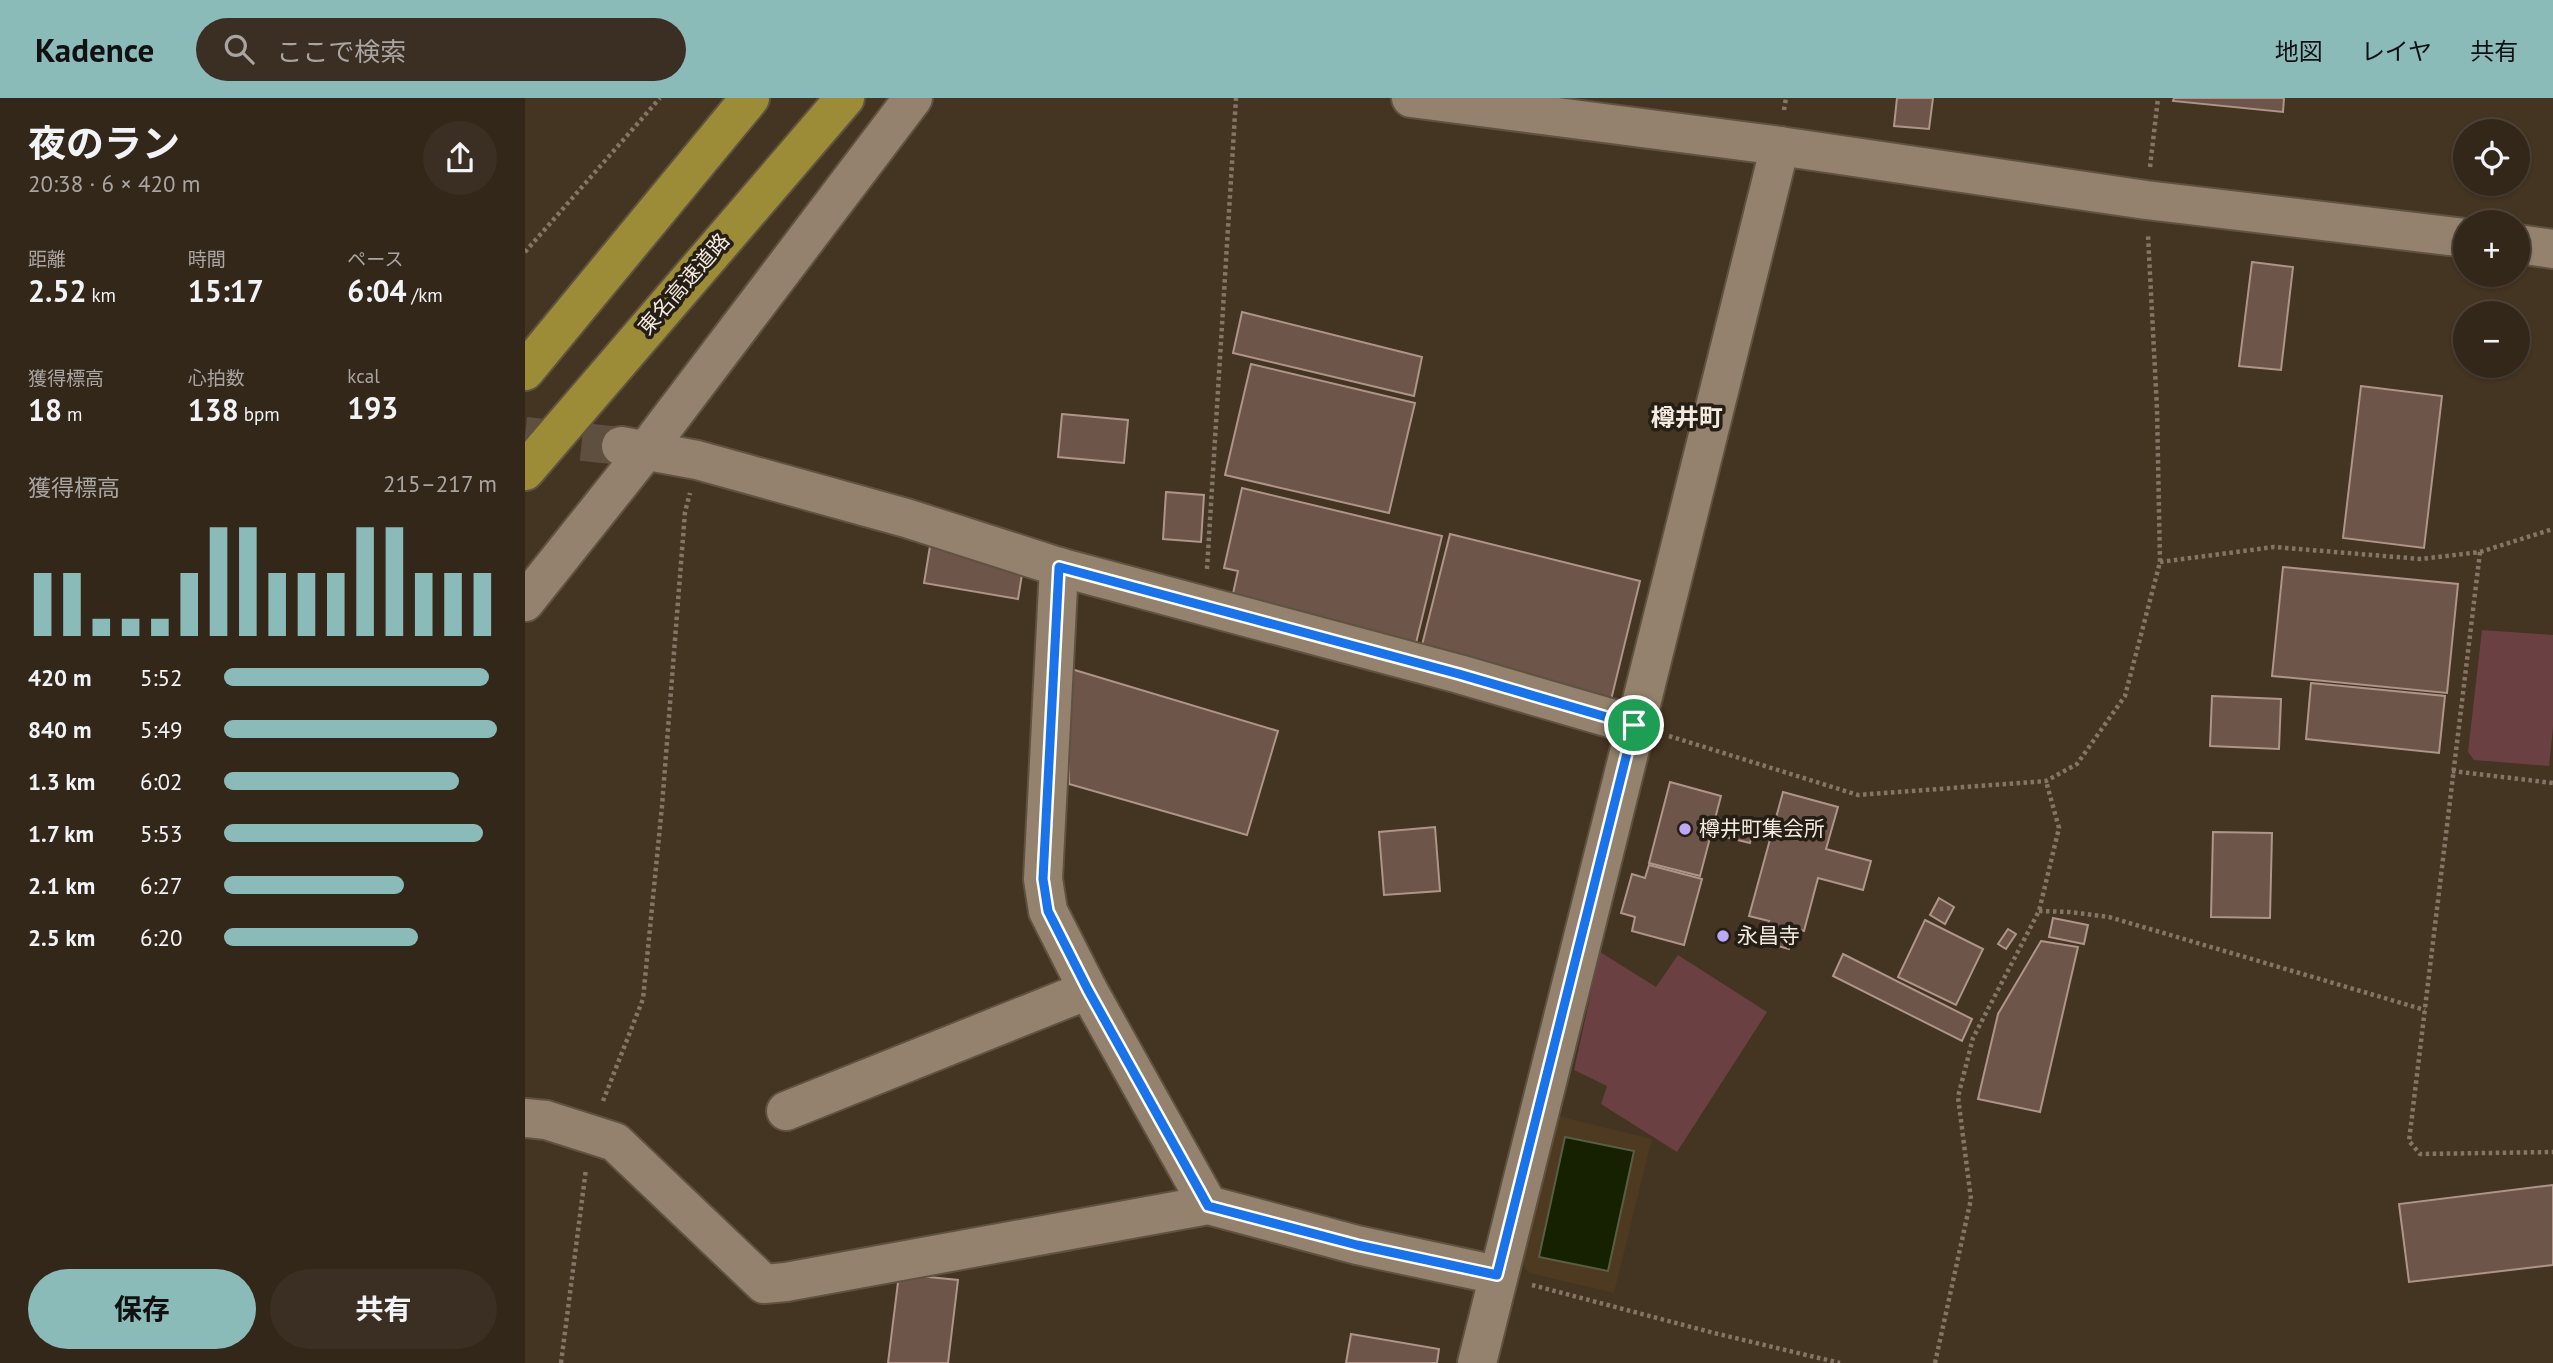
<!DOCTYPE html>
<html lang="ja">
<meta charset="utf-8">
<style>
body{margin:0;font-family:"PT Sans","Noto Sans JP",sans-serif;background:#3b2f23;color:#f1f3f6;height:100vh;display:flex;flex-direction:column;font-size:26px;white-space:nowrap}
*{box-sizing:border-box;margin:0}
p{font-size:23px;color:#a9a5a2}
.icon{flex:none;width:38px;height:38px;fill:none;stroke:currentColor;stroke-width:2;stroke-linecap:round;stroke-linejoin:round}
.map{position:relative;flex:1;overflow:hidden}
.drawer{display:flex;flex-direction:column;background:#33271a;width:525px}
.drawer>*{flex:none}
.fabs{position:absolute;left:1928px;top:21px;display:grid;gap:14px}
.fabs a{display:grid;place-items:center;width:77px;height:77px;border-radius:50%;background:#33271a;box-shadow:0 2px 5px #0004,0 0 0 2px #4e4439;font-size:35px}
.pin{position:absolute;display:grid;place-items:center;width:60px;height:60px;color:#fff;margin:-30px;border:4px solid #fff;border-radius:50%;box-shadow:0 2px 7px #0007}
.round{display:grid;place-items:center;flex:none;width:74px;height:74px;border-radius:37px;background:#3b2f23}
.overview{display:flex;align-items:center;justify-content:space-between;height:119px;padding:0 28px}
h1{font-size:38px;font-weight:700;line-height:52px}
.metrics{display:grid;grid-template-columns:repeat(3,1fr);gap:10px;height:119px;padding:7px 28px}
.metrics div{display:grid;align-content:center}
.metrics b{font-size:30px;font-weight:700}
.metrics small{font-size:19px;font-weight:400}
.metrics p{font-size:19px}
.chart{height:196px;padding:14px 28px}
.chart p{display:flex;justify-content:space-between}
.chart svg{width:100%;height:126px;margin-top:7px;stroke:#8bbbb9;stroke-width:6}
.cta{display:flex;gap:14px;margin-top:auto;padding:14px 28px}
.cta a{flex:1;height:80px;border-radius:42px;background:#8bbbb9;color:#111;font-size:28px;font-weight:700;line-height:80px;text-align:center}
.cta a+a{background:#3b2f23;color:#f1f3f6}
ul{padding:0 28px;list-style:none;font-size:23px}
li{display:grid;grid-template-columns:112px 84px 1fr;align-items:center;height:52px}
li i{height:18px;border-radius:9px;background:#8bbbb9}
header{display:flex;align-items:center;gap:42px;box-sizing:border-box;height:98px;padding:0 35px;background:#8bbbb9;color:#111}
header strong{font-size:33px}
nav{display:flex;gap:38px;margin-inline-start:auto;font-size:24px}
.search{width:490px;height:63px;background:#3b2f23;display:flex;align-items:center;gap:18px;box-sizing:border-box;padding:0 24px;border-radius:38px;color:#a9a5a2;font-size:26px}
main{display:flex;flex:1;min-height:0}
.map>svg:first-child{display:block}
.built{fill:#4e3a21}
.green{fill:#6a4042}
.water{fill:#162101;stroke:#595d44;stroke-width:2}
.building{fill:#6d554a;stroke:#af9489;stroke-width:2}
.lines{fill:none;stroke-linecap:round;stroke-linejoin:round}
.minor-tunnel{stroke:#5e4f3e;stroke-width:38;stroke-dasharray:38 19;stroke-linecap:butt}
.minor-casing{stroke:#5f5241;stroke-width:42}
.highway-casing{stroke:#5f5241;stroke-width:42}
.path{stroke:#847667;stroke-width:4.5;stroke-dasharray:3.5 3.5;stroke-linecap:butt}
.minor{stroke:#94826e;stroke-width:38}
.highway{stroke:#9c8c37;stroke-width:38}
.route-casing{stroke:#fff;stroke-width:14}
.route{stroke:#1a73e8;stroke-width:9}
.poi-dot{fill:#bcaaf6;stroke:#251e15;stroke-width:2.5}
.labels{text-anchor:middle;stroke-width:7;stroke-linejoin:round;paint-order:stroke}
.street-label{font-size:21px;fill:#f4eadf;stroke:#251e15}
.poi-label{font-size:21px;fill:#f4eadf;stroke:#251e15;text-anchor:start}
.quarter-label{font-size:24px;font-weight:bold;fill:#f4eadf;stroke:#251e15}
</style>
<header>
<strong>Kadence</strong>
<div class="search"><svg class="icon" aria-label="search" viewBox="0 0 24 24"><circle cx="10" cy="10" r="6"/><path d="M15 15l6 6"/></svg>ここで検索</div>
<nav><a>地図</a><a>レイヤ</a><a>共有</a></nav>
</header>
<main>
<section class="drawer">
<div class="overview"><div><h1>夜のラン</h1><p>20:38 · 6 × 420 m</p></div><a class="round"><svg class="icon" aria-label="share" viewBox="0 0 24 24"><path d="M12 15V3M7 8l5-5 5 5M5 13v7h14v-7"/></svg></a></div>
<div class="metrics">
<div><p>距離</p><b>2.52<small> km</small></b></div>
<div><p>時間</p><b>15:17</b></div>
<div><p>ペース</p><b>6:04<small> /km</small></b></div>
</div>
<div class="metrics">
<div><p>獲得標高</p><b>18<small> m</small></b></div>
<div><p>心拍数</p><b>138<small> bpm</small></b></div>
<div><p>kcal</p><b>193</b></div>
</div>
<div class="chart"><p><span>獲得標高</span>215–217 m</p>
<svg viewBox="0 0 160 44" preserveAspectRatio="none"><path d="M5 44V22M15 44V22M25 44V38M35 44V38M45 44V38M55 44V22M65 44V6M75 44V6M85 44V22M95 44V22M105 44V22M115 44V6M125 44V6M135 44V22M145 44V22M155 44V22"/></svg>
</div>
<ul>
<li><b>420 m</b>5:52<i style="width:97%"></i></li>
<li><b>840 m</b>5:49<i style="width:100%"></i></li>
<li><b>1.3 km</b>6:02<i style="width:86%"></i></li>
<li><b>1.7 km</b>5:53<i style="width:95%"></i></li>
<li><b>2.1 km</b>6:27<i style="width:66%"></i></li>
<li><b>2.5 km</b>6:20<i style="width:71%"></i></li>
</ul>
<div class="cta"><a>保存</a><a>共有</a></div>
</section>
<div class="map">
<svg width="2028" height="1265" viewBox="0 0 2028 1265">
<rect width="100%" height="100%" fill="#443422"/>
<polygon class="built" points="1033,1018 1127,1041 1089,1195 1004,1175 996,1165"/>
<g class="green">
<polygon points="1957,532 2028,537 2028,629 2024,668 1949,662 1943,654"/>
<polygon points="1075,854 1131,889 1153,857 1242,914 1152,1054 1076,1006 1082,988 1049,972"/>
</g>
<polygon class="water" points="1040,1039 1109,1053 1083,1173 1014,1159"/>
<g class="building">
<polygon points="1372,0 1408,0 1404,31 1369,28"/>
<polygon points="1649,0 1759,0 1758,14 1648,3"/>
<polygon points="1727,164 1768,169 1756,272 1714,268"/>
<polygon points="717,214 897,259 889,298 708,255"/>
<polygon points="726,266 890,305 864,415 700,377"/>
<polygon points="1836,288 1917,298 1899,450 1818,440"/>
<polygon points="537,316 603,322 599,365 533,359"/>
<polygon points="717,390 917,438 891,545 707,500 713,473 699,470"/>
<polygon points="641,394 679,397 676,444 638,441"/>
<polygon points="925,436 1115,483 1086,602 895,555"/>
<polygon points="406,442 500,458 493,501 399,485"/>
<polygon points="1758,469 1933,486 1922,595 1747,578"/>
<polygon points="543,570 753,633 722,737 544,686"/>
<polygon points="1786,585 1920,598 1914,655 1781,641"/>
<polygon points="1687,598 1756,601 1754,651 1685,648"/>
<polygon points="1145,684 1196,698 1175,778 1124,765"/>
<polygon points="1258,694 1313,709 1301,751 1346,763 1338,792 1293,780 1279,833 1269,830 1264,851 1238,844 1244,823 1224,818"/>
<polygon points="1200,721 1229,729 1225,745 1196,738"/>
<polygon points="910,729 915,793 859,797 854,734"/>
<polygon points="1688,734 1747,735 1745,820 1686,819"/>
<polygon points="1124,767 1177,781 1159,847 1107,833 1110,819 1096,815 1107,776 1120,780"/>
<polygon points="1414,800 1429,809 1420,826 1405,817"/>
<polygon points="1528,820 1563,827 1559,846 1524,839"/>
<polygon points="1400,822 1458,851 1431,907 1373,879"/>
<polygon points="1483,831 1491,836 1481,851 1473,846"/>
<polygon points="1516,843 1553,849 1515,1014 1453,1001 1473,916"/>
<polygon points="1318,856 1447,921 1437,943 1308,878"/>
<polygon points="2028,1087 2028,1167 1884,1184 1874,1106"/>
<polygon points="374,1176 433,1182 423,1265 363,1265"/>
<polygon points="826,1236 914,1251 912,1265 821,1265"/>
</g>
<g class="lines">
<polyline class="minor-tunnel" points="0,338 96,348"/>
<defs>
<g id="minor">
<polyline points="886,0 1255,48 1621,102 1941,140"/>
<polyline points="1993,146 2028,151"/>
<polyline points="96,348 172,362 381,420 534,469 934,576 1109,627"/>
<polyline points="534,469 518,781 523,813 563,892 683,1107"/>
<polyline points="0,504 122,351 388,0"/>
<polyline points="261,1013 563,892"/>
<polyline points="0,1020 21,1022 90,1044 239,1186 261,1184 683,1107 832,1147 972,1177"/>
<polyline points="952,1265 1255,48"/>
</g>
<g id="highway">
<polyline points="0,273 225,0"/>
<polyline points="0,373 320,0"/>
</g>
</defs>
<use href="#minor" class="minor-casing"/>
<use href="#highway" class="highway-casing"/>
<g class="path">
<polyline points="1259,12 1261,0"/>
<polyline points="1625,69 1633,0"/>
<polyline points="0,154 135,0"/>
<polyline points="1955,454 1884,1043 1895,1056 2028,1054"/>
<polyline points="1635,464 1749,449 1896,461 1955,454 2028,431"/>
<polyline points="682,471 711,0"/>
<polyline points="1144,638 1333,697 1521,683 1552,666 1600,598 1635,464 1632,311 1623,137"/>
<polyline points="1927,673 2028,685"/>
<polyline points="1514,813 1545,814 1584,819 1900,912"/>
<polyline points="78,1003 118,901 137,708 160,414 165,395"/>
<polyline points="1007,1187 1189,1235 1315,1265"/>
<polyline points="36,1265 61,1071"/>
<polyline points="1410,1265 1446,1101 1433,999 1448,940 1514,813 1534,730 1521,683"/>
</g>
<use href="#minor" class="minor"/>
<use href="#highway" class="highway"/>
</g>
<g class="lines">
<defs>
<polygon id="route" points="534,469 934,576 1109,627 972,1177 832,1147 683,1108 563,892 523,813 518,781"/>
</defs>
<use href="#route" class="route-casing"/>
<use href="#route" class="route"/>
</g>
<g class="poi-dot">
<circle cx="1160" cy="731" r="7"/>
<circle cx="1198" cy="838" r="7"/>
</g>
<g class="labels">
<g class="street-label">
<text transform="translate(159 186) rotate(-49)" y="7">東名高速道路</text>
</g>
<g class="poi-label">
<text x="1174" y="738">樽井町集会所</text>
<text x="1212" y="845">永昌寺</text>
</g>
<g class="quarter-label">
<text x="1162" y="328">樽井町</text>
</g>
</g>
</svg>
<div class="fabs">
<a><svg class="icon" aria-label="locate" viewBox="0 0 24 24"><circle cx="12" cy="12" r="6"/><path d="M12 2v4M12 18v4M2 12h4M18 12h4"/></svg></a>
<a>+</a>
<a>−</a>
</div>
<div class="pin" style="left:1109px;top:627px;background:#1e9e55"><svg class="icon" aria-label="arrive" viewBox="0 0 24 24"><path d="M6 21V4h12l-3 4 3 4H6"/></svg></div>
</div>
</main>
